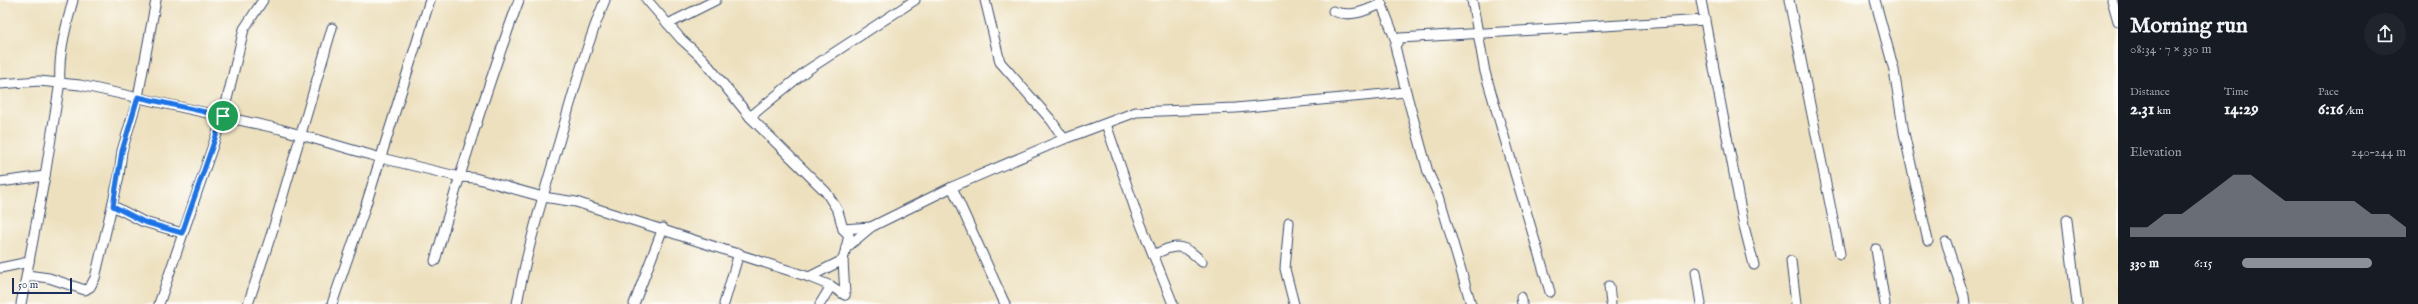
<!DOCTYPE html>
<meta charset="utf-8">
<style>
body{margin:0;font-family:"IM FELL English",serif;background:#20242c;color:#f1f3f6;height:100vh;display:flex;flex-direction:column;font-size:15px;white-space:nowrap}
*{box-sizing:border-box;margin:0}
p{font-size:13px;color:#9ea1a6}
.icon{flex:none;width:22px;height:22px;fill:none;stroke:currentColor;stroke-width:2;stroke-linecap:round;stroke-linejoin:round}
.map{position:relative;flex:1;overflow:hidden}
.details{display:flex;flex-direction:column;background:#171b24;width:300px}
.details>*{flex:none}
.scale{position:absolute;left:12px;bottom:10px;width:60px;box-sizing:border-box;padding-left:4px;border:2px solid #1b2f5e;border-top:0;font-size:11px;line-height:14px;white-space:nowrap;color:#1b2f5e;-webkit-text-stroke:3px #fdfcf7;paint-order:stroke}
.pin{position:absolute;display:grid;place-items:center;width:34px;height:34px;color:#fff;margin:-17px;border:2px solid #fff;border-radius:50%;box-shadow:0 1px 4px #0007}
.round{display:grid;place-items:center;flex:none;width:42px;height:42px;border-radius:21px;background:#20242c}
.overview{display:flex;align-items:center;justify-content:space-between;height:68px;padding:0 12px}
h1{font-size:22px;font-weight:700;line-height:30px}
.stats{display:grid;grid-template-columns:repeat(3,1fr);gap:6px;height:68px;padding:4px 12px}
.stats div{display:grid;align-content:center}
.stats b{font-size:17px;font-weight:700}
.stats small{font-size:11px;font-weight:400}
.stats p{font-size:11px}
.chart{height:112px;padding:8px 12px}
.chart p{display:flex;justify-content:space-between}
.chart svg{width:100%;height:72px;margin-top:4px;fill:#8c9099;opacity:.7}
ul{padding:0 12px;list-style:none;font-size:13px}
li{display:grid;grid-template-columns:64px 48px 1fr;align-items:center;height:30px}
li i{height:10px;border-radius:5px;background:#8c9099}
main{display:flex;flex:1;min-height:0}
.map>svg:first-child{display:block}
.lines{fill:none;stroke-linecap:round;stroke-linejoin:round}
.minor-casing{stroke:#3a4a6c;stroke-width:11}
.minor{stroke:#fff;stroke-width:9}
.route-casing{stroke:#fff;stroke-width:8}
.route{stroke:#1a73e8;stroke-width:5}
</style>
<main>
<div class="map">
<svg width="2118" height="304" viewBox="0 0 2118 304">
<rect width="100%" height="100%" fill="#fdfcf7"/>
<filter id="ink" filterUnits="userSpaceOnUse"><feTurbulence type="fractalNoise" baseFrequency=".025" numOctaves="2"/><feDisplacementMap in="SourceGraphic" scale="8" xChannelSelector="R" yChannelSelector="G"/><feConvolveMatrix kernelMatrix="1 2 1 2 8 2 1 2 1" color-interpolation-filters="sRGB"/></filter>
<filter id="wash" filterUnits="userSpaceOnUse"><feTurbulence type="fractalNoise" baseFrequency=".012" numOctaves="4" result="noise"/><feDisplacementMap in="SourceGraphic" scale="16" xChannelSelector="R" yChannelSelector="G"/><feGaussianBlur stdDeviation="0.9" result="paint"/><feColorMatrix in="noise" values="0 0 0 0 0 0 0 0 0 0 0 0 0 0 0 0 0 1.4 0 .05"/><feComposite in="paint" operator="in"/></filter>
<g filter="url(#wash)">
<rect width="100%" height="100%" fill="#ede0be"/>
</g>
<g filter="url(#ink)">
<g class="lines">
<defs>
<g id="minor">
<polyline points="647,0 681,39 703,59 750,117 826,192 838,211 843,229 849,235 843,260 845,295"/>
<polyline points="985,0 1000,62 1051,120 1064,139"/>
<polyline points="1380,0 1396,41"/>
<polyline points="1472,0 1485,72 1550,292"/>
<polyline points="1701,0 1744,226 1754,265"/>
<polyline points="1789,0 1840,254"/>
<polyline points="1875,0 1894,70 1904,133 1928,241"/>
<polyline points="2112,0 2118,21"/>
<path d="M1333 11C1350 18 1365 11 1381 4"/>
<polyline points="668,24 716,0"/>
<polyline points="0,84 39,81 80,85 280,129 381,158 460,177 475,178 543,197 576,202 809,277 831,286 845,295"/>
<polyline points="1406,92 1395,46 1400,38 1705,20"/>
<polyline points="750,117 806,71 915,0"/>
<polyline points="1106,124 1136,212 1173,304"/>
<polyline points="0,182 45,176"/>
<polyline points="952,187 1005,304"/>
<polyline points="113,206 144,222 182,233"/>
<polyline points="2067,220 2077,304"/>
<polyline points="1289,222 1285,269 1294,304"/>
<polyline points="843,229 871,227"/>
<polyline points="1946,242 1964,296 1965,304"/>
<polyline points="846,248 871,227 952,187 1064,139 1136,112 1236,108 1406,92 1428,172 1439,196 1471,304"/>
<polyline points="1876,249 1885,304"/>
<path d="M1154 255C1175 243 1185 244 1202 262"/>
<path d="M435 261C460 173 487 86 519 0"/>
<polyline points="1791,261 1796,304"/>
<polyline points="0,268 29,262"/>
<polyline points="1696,272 1701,304"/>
<polyline points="27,275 49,278 85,290 90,287 95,278 119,176 122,151 138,97 156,0"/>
<polyline points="809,277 843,260"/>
<polyline points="1609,286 1611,304"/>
<polyline points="1521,297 1522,304"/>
<path d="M21 304 45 176 60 82C58 54 66 27 73 0"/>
<polyline points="159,304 223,116 244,29 263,0"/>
<polyline points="248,304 274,226 332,28"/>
<polyline points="332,304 364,211 430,0"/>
<path d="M517 304C527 249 543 196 559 142 573 94 586 46 605 0"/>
<polyline points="634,304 663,228"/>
<polyline points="724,304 739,253"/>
<polyline points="820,304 831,286"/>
</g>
</defs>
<use href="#minor" class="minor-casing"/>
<use href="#minor" class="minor"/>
</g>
</g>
<g class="lines" filter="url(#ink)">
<defs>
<polygon id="route" points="138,97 223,116 182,233 144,222 113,206 122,151"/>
</defs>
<use href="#route" class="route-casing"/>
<use href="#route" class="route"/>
</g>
</svg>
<div class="scale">50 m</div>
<div class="pin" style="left:223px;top:116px;background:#1e9e55"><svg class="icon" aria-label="arrive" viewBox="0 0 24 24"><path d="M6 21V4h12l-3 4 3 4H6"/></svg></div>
</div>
<section class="details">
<div class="overview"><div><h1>Morning run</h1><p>08:34 · 7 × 330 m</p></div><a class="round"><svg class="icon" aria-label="share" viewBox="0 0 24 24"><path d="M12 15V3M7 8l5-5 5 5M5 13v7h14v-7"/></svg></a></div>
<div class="stats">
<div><p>Distance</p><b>2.31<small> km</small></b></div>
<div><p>Time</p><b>14:29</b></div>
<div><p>Pace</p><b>6:16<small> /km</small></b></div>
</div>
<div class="chart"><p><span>Elevation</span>240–244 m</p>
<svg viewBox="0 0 160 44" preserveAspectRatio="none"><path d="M0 44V38L10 38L20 30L30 30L40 22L50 14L60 6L70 6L80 14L90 22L100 22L110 22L120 22L130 22L140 30L150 30L160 38V44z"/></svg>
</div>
<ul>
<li><b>330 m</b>6:15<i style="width:79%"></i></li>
</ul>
</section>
</main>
